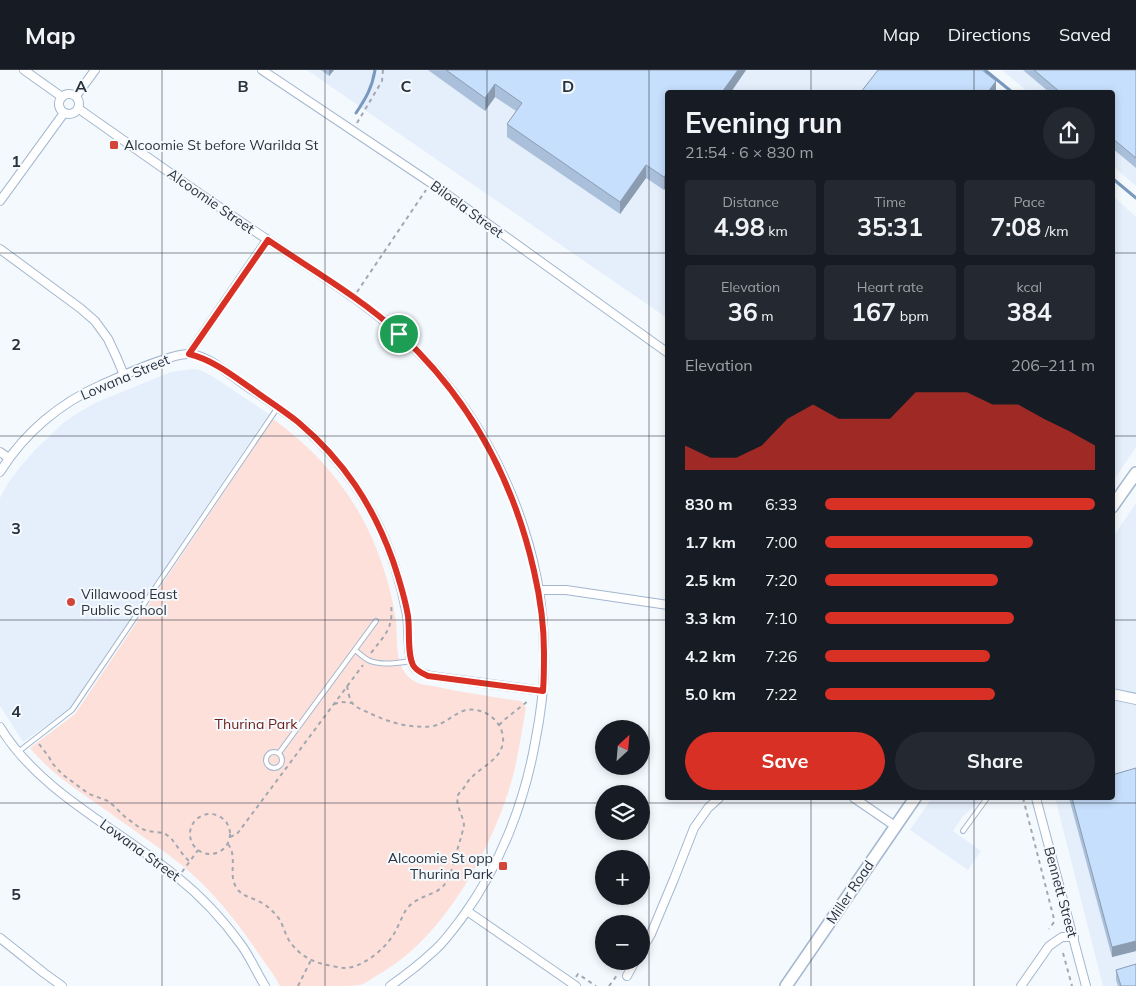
<!DOCTYPE html>
<meta charset="utf-8">
<style>
body{margin:0;font-family:Mulish,sans-serif;background:#242831;color:#f1f3f6;height:100vh;display:flex;flex-direction:column;font-size:19px;white-space:nowrap}
*{box-sizing:border-box;margin:0}
p{font-size:16px;color:#9ea1a6}
.icon{flex:none;width:28px;height:28px;fill:none;stroke:currentColor;stroke-width:2;stroke-linecap:round;stroke-linejoin:round}
.map{position:relative;flex:1;overflow:hidden}
.drawer{position:absolute;left:665px;top:20px;width:450px;height:710px;display:flex;flex-direction:column;background:#171b24;border-radius:5px;box-shadow:0 2px 8px #0003}
.drawer>*{flex:none}
.needle{width:32px;rotate:26deg}
.controls{position:absolute;left:595px;top:650px;display:grid;gap:10px}
.controls a{display:grid;place-items:center;width:55px;height:55px;border-radius:50%;background:#171b24;box-shadow:0 2px 8px #0003;font-size:25px}
.pin{position:absolute;display:grid;place-items:center;width:42px;height:42px;color:#fff;margin:-21px;border:2px solid #fff;border-radius:50%;box-shadow:0 1px 5px #0007}
.round{display:grid;place-items:center;flex:none;width:52px;height:52px;border-radius:26px;background:#242831}
.head{display:flex;align-items:center;justify-content:space-between;height:85px;padding:0 20px}
h1{font-size:28px;font-weight:700;line-height:38px}
.metrics{display:grid;grid-template-columns:repeat(3,1fr);gap:8px;height:85px;padding:5px 20px}
.metrics div{display:grid;align-content:center;border-radius:5px;background:#242831;text-align:center}
.metrics b{font-size:25px;font-weight:700}
.metrics small{font-size:14px;font-weight:400}
.metrics p{font-size:14px}
.chart{height:140px;padding:10px 20px}
.chart p{display:flex;justify-content:space-between}
.chart svg{width:100%;height:90px;margin-top:5px;fill:#d93025;opacity:.7}
.cta{display:flex;gap:10px;margin-top:auto;padding:10px 20px}
.cta a{flex:1;height:58px;border-radius:30px;background:#d93025;color:#fff;font-size:20px;font-weight:700;line-height:58px;text-align:center}
.cta a+a{background:#242831;color:#f1f3f6}
ul{padding:0 20px;list-style:none;font-size:16px}
li{display:grid;grid-template-columns:80px 60px 1fr;align-items:center;height:38px}
li i{height:12px;border-radius:6px;background:#d93025}
header{display:flex;align-items:center;gap:30px;box-sizing:border-box;height:70px;padding:0 25px;background:#171b24;border-bottom:1px solid #363941}
header strong{font-size:24px}
nav{display:flex;gap:28px;margin-inline-start:auto;font-size:18px}
.map>svg:first-child{display:block}
.built{fill:#e5effc}
.green{fill:#fee0db}
.lines{fill:none;stroke-linecap:round;stroke-linejoin:round}
.stream{stroke:#7898bd;stroke-width:3}
.service-casing{stroke:#a3b7cf;stroke-width:6}
.minor-casing{stroke:#a3b7cf;stroke-width:10}
.tertiary-casing{stroke:#a3b7cf;stroke-width:12}
.secondary-casing{stroke:#a3b7cf;stroke-width:14}
.path{stroke:#a2a8af;stroke-width:2;stroke-dasharray:4 4;stroke-linecap:butt}
.service{stroke:#fff;stroke-width:4}
.minor{stroke:#fff;stroke-width:8}
.tertiary{stroke:#fff;stroke-width:10}
.secondary{stroke:#fff;stroke-width:11}
.wall{fill:#aac0da}
.shaded-wall{fill:#8b9cb1}
.building{fill:#c6dffd;stroke:#8b9cb1}
.route-casing{stroke:#fff;stroke-width:10}
.route{stroke:#d93025;stroke-width:6}
.grid{fill:none;stroke:#2a323c;stroke-width:1;stroke-opacity:0.55}
.poi-dot{fill:#d34538;stroke:#f4f9fe;stroke-width:2}
.labels{text-anchor:middle;stroke-width:4;stroke-linejoin:round;paint-order:stroke}
.poi-label{font-size:14px;fill:#2a323c;stroke:#f4f9fe;text-anchor:start}
.street-label{font-size:14px;fill:#2a323c;stroke:#f4f9fe}
.park-label{font-size:14px;fill:#6e2018;stroke:#f4f9fe}
.grid-label{font-size:16px;text-anchor:middle;font-weight:bold;fill:#2a323c;stroke:#f4f9fe;stroke-width:4;stroke-linejoin:round;paint-order:stroke}
</style>
<header>
<strong>Map</strong>
<nav><a>Map</a><a>Directions</a><a>Saved</a></nav>
</header>
<div class="map">
<svg width="1136" height="916" viewBox="0 0 1136 916">
<rect width="100%" height="100%" fill="#f4f9fe"/>
<g class="built">
<polygon points="307,0 972,0 997,22 668,22 667,248 385,54"/>
<polygon points="1002,0 1136,0 1136,116 1113,96 1112,22 1028,22"/>
<polygon points="1113,126 1136,147 1136,377 1113,411"/>
<polygon points="193,299 200,300 212,306 269,344 69,639 23,672 0,636 0,428 8,413 20,397 35,380 63,353 81,341 97,332 171,302"/>
<polygon points="1136,433 1136,916 1103,916 1055,728 1112,728 1113,467"/>
<polygon points="932,728 982,728 977,734 963,746 953,761 981,781 968,800 910,760"/>
</g>
<path class="green" d="M273 349C330 390 368 442 387 510 391 523 394 537 396 551 398 570 394 595 410 608 417 615 428 615 438 617 465 623 493 627 521 631L526 638C522 660 519 681 514 702 496 772 447 864 383 902 375 906 367 913 360 915 353 916 344 916 337 916 318 916 299 916 280 916 274 904 266 895 259 884 237 852 214 822 184 797 161 778 134 761 110 743 82 723 52 705 30 678L75 644Z"/>
<g class="lines">
<g class="stream">
<polyline points="985,0 1012,22"/>
<path d="M356 43C366 28 372 18 375 0"/>
<polyline points="1112,108 1136,128"/>
</g>
<defs>
<g id="service">
<path d="M355 580C359 583 363 587 368 590 381 596 397 593 411 591"/>
<circle cx="274" cy="690" r="8"/>
<polyline points="18,682 72,640 278,337"/>
<polyline points="279,683 376,551"/>
<polyline points="963,761 987,728"/>
</g>
<g id="minor">
<polyline points="24,0 62,27"/>
<polyline points="262,0 431,113 668,283"/>
<circle cx="69" cy="34" r="10"/>
<polyline points="76,26 95,0"/>
<path d="M79 39C143 84 206 129 271 172 321 206 374 237 417 281 494 358 544 473 544 583 545 613 541 643 535 673 524 734 500 795 464 845 455 857 446 870 435 880 421 893 406 905 390 916"/>
<polyline points="0,131 64,43"/>
<polyline points="0,179 80,238 95,251 108,269 116,286 124,305"/>
<polyline points="189,284 267,170"/>
<polyline points="0,382 9,388"/>
<path d="M0 402C24 363 60 333 101 315 119 307 173 282 190 284 208 286 228 303 242 313 261 326 280 338 298 352 343 391 377 440 395 497 400 513 404 529 407 545 409 558 407 587 414 597 419 604 430 606 438 607L543 621"/>
<polyline points="539,520 566,520 668,535"/>
<path d="M0 657C40 723 119 759 177 807 201 826 224 851 242 876 251 889 257 903 265 916"/>
<polyline points="854,728 895,756"/>
<polyline points="1036,728 1086,916"/>
<polyline points="467,841 576,916"/>
<polyline points="0,868 44,903 62,916"/>
<polyline points="641,881 651,864 674,809 694,758 708,738 719,728"/>
<polyline points="627,906 635,891"/>
<polyline points="1021,916 1049,876 1062,867 1074,867"/>
</g>
<polyline id="tertiary" points="1112,624 1136,629"/>
<g id="secondary">
<polyline points="1112,437 1136,403"/>
<polyline points="786,916 915,728"/>
</g>
</defs>
<use href="#service" class="service-casing"/>
<use href="#minor" class="minor-casing"/>
<use href="#tertiary" class="tertiary-casing"/>
<use href="#secondary" class="secondary-casing"/>
<g class="path">
<polyline points="357,53 382,11 383,0"/>
<polyline points="357,222 426,120"/>
<path d="M371 583C384 566 394 558 391 535"/>
<polyline points="334,634 342,632 352,633"/>
<polyline points="499,655 504,650 528,631"/>
<polyline points="39,674 49,687 52,693 62,704 89,724 108,731 115,737 124,746 140,758 147,761 164,763 171,768 184,786 190,792"/>
<polyline points="1023,728 1054,849 1054,852 1049,859"/>
<circle cx="210" cy="764" r="20"/>
<polyline points="230,767 237,764 363,595"/>
<path d="M228 774C238 787 228 804 236 817 241 826 250 827 258 831 265 834 271 839 276 845 283 852 284 863 290 872 292 875 295 878 297 880 305 888 316 893 327 895 333 896 340 898 346 898 363 897 383 880 392 867 398 858 401 848 406 840 413 830 424 827 435 822 451 814 451 799 456 784 459 774 462 765 464 755 463 745 455 735 458 725 459 723 461 721 463 719 466 715 468 710 472 707 484 695 505 687 503 667 501 649 481 635 463 641 452 645 445 654 433 656 409 659 388 652 367 642 361 639 354 637 351 631 349 627 348 621 347 616"/>
<polyline points="182,802 198,780"/>
<polyline points="1063,883 1072,916"/>
<polyline points="576,907 578,904 596,916"/>
<polyline points="298,916 311,890"/>
<polyline points="609,916 618,904"/>
</g>
<use href="#service" class="service"/>
<use href="#minor" class="minor"/>
<use href="#tertiary" class="tertiary"/>
<use href="#secondary" class="secondary"/>
</g>
<g class="wall">
<polygon points="321,0 334,0 329,6"/>
<polygon points="428,0 746,0 664,120 646,108 620,144 507,67 507,54 516,41 495,27 485,41"/>
<polygon points="1023,0 1136,0 1136,98 1112,78 1112,22 1049,22"/>
<polygon points="1136,698 1136,881 1112,887 1069,728 1112,728"/>
<polygon points="1116,900 1136,916 1118,916 1116,910"/>
</g>
<g class="shaded-wall">
<polygon points="329,0 334,0 329,6"/>
<polygon points="738,0 746,0 731,22 722,22"/>
<polygon points="996,11 996,22 988,22"/>
<polygon points="495,14 495,27 485,41 485,28"/>
<polygon points="646,95 646,108 620,144 620,132"/>
<polygon points="668,102 668,115 664,120 664,107"/>
<polygon points="1136,871 1136,881 1112,887 1112,877"/>
</g>
<g class="building">
<polygon points="446,0 738,0 722,22 668,22 668,102 664,107 646,95 620,132 507,54 522,33 495,14 485,28"/>
<polygon points="878,0 982,0 996,11 988,22 861,22"/>
<polygon points="1034,0 1136,0 1136,88 1112,68 1112,22 1060,22"/>
<polygon points="1136,698 1136,871 1112,877 1072,728 1112,728 1112,705"/>
<polygon points="1136,894 1136,916 1121,916 1116,900"/>
</g>
<g class="lines">
<defs>
<path id="route" d="M268 170C312 200 361 228 400 264 470 329 513 408 534 501 540 527 544 555 544 583 544 596 544 608 543 621L428 606C422 603 416 601 413 595 407 583 410 560 408 546 405 528 399 509 393 491 373 435 344 391 298 352 283 340 267 330 252 319 232 305 213 290 189 284Z"/>
</defs>
<use href="#route" class="route-casing"/>
<use href="#route" class="route"/>
</g>
<path class="grid" d="M162 0V916M325 0V916M487 0V916M649 0V916M811 0V22M974 0V22M0 183H668M1112 183H1136M0 366H668M1112 366H1136M0 550H668M1112 550H1136M811 728V916M974 728V916M0 733H604M641 733H1136"/>
<g class="poi-dot">
<rect x="109" y="70" width="10" height="10" rx="2.5"/>
<circle cx="71" cy="532" r="5"/>
<rect x="498" y="791" width="10" height="10" rx="2.5"/>
</g>
<g class="labels">
<g class="poi-label">
<text x="124" y="80">Alcoomie St before Warilda St</text>
<text x="81" y="529">Villawood East<tspan x="81" dy="16">Public School</tspan></text>
<text x="493" y="793" text-anchor="end">Alcoomie St opp<tspan x="493" dy="16">Thurina Park</tspan></text>
</g>
<g class="street-label">
<text transform="translate(211 131) rotate(35)" y="5">Alcoomie Street</text>
<text transform="translate(467 139) rotate(36)" y="5">Biloela Street</text>
<text transform="translate(125 307) rotate(-23)" y="5">Lowana Street</text>
<text transform="translate(140 780) rotate(36)" y="5">Lowana Street</text>
<text transform="translate(850 822) rotate(-56)" y="5">Miller Road</text>
<text transform="translate(1061 822) rotate(75)" y="5">Bennett Street</text>
</g>
<g class="park-label">
<text x="256" y="659">Thurina Park</text>
</g>
</g>
<g class="grid-label">
<text x="81" y="22">A</text>
<text x="243" y="22">B</text>
<text x="406" y="22">C</text>
<text x="568" y="22">D</text>
<text x="16" y="97">1</text>
<text x="16" y="280">2</text>
<text x="16" y="464">3</text>
<text x="16" y="647">4</text>
<text x="16" y="830">5</text>
</g>
</svg>
<div class="controls">
<a><svg class="needle" viewBox="-14 -14 28 28"><path d="M0-13l5 13h-10z" fill="#e53935"/><path d="M0 13l5-13h-10z" fill="#9ea1a6"/></svg></a>
<a><svg class="icon" aria-label="layers" viewBox="0 0 24 24"><path d="M12 4l9 5-9 5-9-5zM3 14l9 5 9-5"/></svg></a>
<a>+</a>
<a>−</a>
</div>
<div class="pin" style="left:399px;top:264px;background:#1e9e55"><svg class="icon" aria-label="arrive" viewBox="0 0 24 24"><path d="M6 21V4h12l-3 4 3 4H6"/></svg></div>
<section class="drawer">
<div class="head"><div><h1>Evening run</h1><p>21:54 · 6 × 830 m</p></div><a class="round"><svg class="icon" aria-label="share" viewBox="0 0 24 24"><path d="M12 15V3M7 8l5-5 5 5M5 13v7h14v-7"/></svg></a></div>
<div class="metrics">
<div><p>Distance</p><b>4.98<small> km</small></b></div>
<div><p>Time</p><b>35:31</b></div>
<div><p>Pace</p><b>7:08<small> /km</small></b></div>
</div>
<div class="metrics">
<div><p>Elevation</p><b>36<small> m</small></b></div>
<div><p>Heart rate</p><b>167<small> bpm</small></b></div>
<div><p>kcal</p><b>384</b></div>
</div>
<div class="chart"><p><span>Elevation</span>206–211 m</p>
<svg viewBox="0 0 160 44" preserveAspectRatio="none"><path d="M0 44V32L10 38L20 38L30 32L40 19L50 12L60 19L70 19L80 19L90 6L100 6L110 6L120 12L130 12L140 19L150 25L160 32V44z"/></svg>
</div>
<ul>
<li><b>830 m</b>6:33<i style="width:100%"></i></li>
<li><b>1.7 km</b>7:00<i style="width:77%"></i></li>
<li><b>2.5 km</b>7:20<i style="width:64%"></i></li>
<li><b>3.3 km</b>7:10<i style="width:70%"></i></li>
<li><b>4.2 km</b>7:26<i style="width:61%"></i></li>
<li><b>5.0 km</b>7:22<i style="width:63%"></i></li>
</ul>
<div class="cta"><a>Save</a><a>Share</a></div>
</section>
</div>
